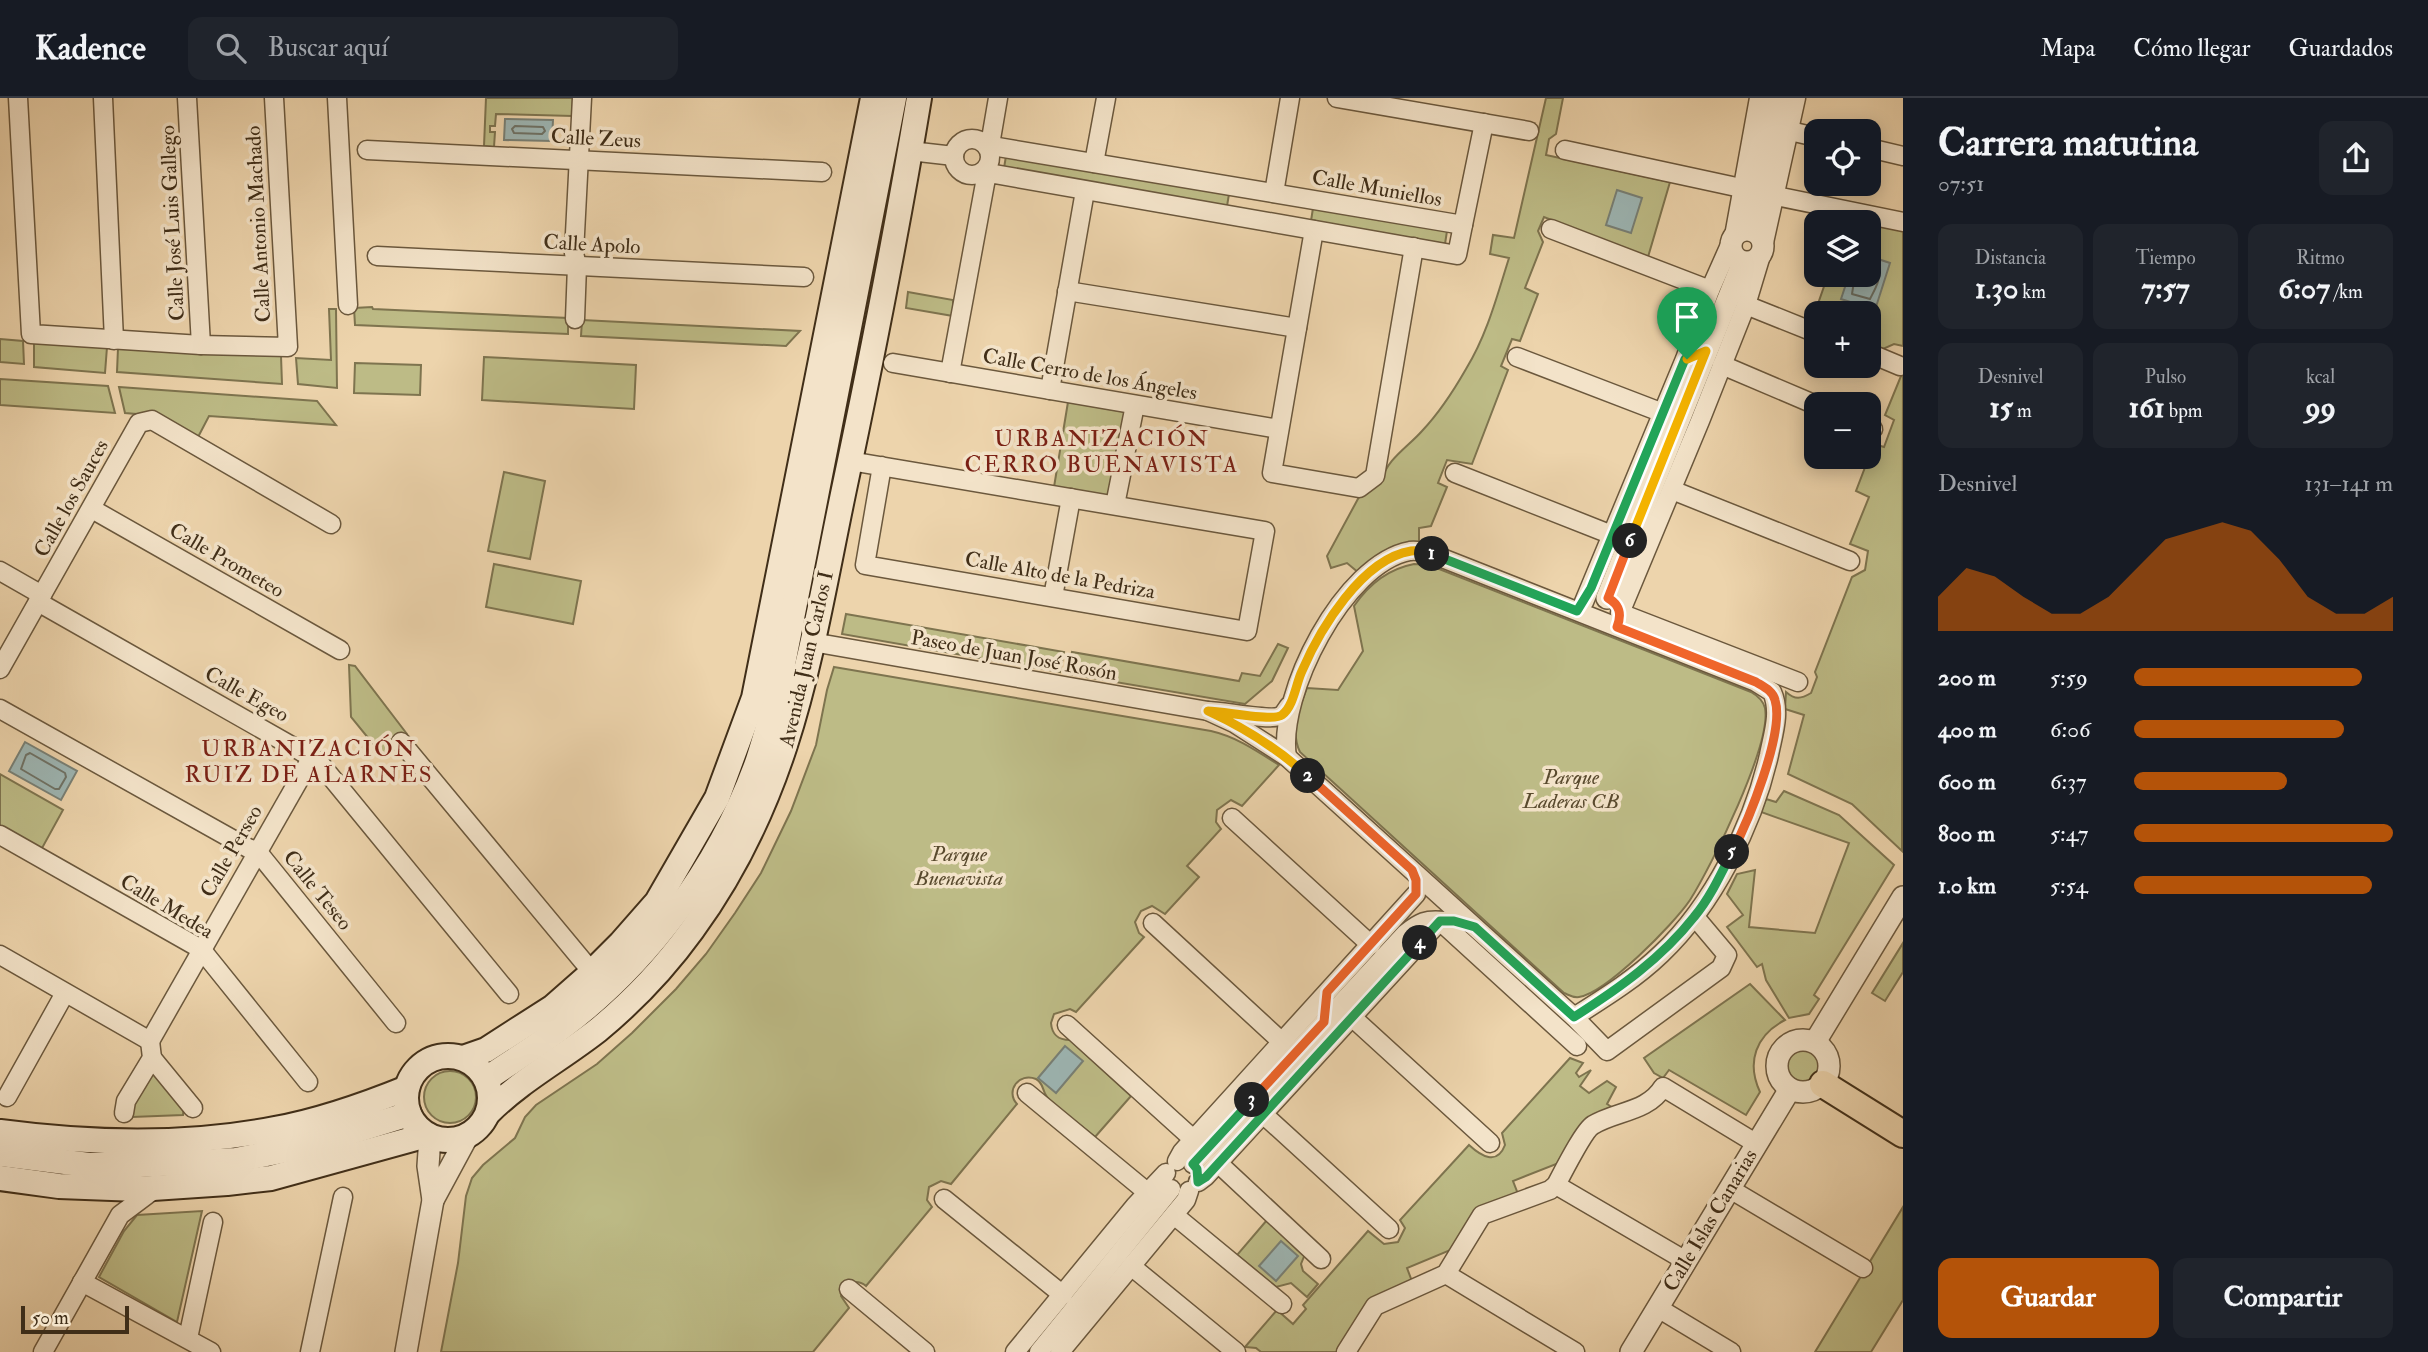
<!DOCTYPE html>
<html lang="es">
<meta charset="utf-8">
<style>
body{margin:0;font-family:"IM FELL Double Pica",serif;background:#20242c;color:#f1f3f6;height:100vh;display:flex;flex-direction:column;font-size:26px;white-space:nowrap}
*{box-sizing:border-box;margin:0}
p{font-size:23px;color:#9ea1a6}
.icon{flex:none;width:38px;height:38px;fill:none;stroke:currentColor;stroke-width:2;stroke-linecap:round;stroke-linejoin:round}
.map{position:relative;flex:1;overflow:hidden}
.side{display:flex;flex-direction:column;background:#171b24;width:525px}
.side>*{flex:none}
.buttons{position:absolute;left:1804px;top:21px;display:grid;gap:14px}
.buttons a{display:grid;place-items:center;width:77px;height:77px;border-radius:14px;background:#171b24;box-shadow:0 4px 18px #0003;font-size:35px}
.scale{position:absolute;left:21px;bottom:18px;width:108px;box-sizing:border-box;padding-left:7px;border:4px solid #402e18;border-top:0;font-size:19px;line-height:24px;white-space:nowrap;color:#402e18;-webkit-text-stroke:5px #f3e3c9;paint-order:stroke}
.pin{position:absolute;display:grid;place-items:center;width:60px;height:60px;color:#fff;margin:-72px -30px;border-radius:50% 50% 50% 0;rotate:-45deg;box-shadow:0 0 7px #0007}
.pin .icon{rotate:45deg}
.km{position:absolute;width:35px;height:35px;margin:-18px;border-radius:50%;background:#222;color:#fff;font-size:19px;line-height:35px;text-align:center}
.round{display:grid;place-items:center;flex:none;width:74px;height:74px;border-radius:14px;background:#20242c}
.headline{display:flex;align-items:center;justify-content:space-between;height:119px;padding:0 35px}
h1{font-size:38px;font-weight:800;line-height:52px}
.stats{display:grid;grid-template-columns:repeat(3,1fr);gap:10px;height:119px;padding:7px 35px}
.stats div{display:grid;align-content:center;border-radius:14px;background:#20242c;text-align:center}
.stats b{font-size:30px;font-weight:800}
.stats small{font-size:19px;font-weight:400}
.stats p{font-size:19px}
.chart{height:196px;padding:14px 35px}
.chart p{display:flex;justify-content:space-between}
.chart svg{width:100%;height:126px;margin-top:7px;fill:#b45309;opacity:.7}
.cta{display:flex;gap:14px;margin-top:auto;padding:14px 35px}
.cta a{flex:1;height:80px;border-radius:14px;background:#b45309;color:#fff;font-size:28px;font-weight:800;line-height:80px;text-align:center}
.cta a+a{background:#20242c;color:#f1f3f6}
ul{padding:0 35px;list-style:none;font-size:23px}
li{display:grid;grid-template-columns:112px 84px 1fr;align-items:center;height:52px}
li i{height:18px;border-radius:9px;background:#b45309}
header{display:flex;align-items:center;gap:42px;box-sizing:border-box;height:98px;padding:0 35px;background:#171b24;border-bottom:2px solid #363941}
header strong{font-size:33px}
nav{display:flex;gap:38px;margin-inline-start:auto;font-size:24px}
.search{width:490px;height:63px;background:#20242c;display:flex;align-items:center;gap:18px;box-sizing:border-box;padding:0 24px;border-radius:14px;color:#9ea1a6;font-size:26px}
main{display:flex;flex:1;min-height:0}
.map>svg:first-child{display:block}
.green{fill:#bdbb86;stroke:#7e744f;stroke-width:2}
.water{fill:#9db6b4;stroke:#788076;stroke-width:2}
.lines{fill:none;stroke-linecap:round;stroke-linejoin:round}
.shore{stroke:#6e7266;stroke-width:2}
.minor-casing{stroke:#6b583d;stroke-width:21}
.tertiary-casing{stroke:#6b583d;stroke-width:24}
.secondary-casing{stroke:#402e18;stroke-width:28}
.primary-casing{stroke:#402e18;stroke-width:30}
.minor{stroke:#f3e3c9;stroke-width:18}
.tertiary{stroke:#f3e3c9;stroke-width:21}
.secondary{stroke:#f3e3c9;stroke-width:24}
.primary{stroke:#edd4ac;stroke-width:26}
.split-1-casing{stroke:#fff;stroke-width:14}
.split-2-casing{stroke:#fff;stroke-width:14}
.split-3-casing{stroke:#fff;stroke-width:14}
.split-4-casing{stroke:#fff;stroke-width:14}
.split-5-casing{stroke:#fff;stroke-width:14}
.split-6-casing{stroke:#fff;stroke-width:14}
.split-7-casing{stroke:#fff;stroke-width:14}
.split-1{stroke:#22a559;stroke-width:9}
.split-2{stroke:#f5b400;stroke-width:9}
.split-3{stroke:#f0652b;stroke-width:9}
.split-4{stroke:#22a559;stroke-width:9}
.split-5{stroke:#22a559;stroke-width:9}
.split-6{stroke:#f0652b;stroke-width:9}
.split-7{stroke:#f5b400;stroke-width:9}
.labels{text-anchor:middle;stroke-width:7;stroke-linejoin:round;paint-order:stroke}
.street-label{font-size:21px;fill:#402e18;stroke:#f3e3c9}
.park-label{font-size:21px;font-style:italic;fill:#594a2e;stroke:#f3e3c9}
.neighbourhood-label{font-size:23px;letter-spacing:2px;fill:#7a1f14;stroke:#f3e3c9}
</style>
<header>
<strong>Kadence</strong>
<div class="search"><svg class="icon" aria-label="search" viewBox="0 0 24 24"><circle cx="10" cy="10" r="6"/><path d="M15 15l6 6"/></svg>Buscar aquí</div>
<nav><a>Mapa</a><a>Cómo llegar</a><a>Guardados</a></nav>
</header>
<main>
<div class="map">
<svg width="1903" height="1254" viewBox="0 0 1903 1254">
<rect width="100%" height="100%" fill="#edd4ac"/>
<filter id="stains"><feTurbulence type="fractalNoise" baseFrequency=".00286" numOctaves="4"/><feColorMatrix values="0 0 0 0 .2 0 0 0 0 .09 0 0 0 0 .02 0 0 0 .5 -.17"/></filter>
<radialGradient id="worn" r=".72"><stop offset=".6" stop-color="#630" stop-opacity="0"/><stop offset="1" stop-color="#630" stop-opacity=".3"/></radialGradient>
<g class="green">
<polygon points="486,0 573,0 572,18 496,16 495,28 490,28 490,34 495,34 494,49 484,48"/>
<path d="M1546 0H1563L1556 36 1549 41 1546 57 1670 84 1648 159 1544 119 1538 133 1543 144 1525 190 1538 196 1520 243 1512 241 1501 268 1508 272 1472 366 1447 362 1438 385 1447 389 1431 428 1419 430V446L1359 475 1347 465 1331 470 1327 458 1359 399 1382 382C1386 362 1409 348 1422 333 1439 315 1454 292 1466 271 1487 237 1497 198 1509 160L1490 156 1493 137 1514 140Z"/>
<polygon points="1006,58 1229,96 1227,108 1004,70"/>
<polygon points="1313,110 1447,133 1445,146 1311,123"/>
<polygon points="1869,125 1903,132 1903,248 1894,246 1883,251 1869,246 1869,215 1816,215 1816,225 1812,223 1828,177 1869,177"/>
<polygon points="908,194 953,202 953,218 906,210"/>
<polygon points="372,209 373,211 568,220 568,236 355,227 354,210"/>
<polygon points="329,211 336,211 337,290 298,286 296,260 331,262"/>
<polygon points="582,222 800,233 786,248 581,238"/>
<polygon points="0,241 23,243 24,266 0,264"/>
<polygon points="34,244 107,249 105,275 34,269"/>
<polygon points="118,250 281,258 282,286 117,274"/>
<polygon points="484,259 636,267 634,311 482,302"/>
<polygon points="355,265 421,267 420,297 354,295"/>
<path d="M1901 278H1903L1902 753 1852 706 1788 676 1804 617 1785 611 1786 594C1795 602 1801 601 1811 595L1817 579 1815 574 1852 479 1865 472 1868 453 1850 446 1869 399 1856 393 1874 346 1884 349 1894 322 1885 317Z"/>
<polygon points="0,281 108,288 115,315 0,307"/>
<polygon points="119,289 317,303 336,327 209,318 197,341 160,318 125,315"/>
<polygon points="1068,304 1126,314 1111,399 1054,389"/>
<polygon points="504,374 545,383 530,461 488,453"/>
<polygon points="494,466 581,483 573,526 486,509"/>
<path d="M1414 466 1429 467 1751 594C1758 598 1763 602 1765 610 1772 646 1711 769 1690 802 1674 826 1606 895 1579 899 1573 900 1569 897 1564 895L1300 654C1290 634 1299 610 1307 590L1338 592 1363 553 1354 508C1369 486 1388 471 1414 466Z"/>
<polygon points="846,516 1064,554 1060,574 842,536"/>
<polygon points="1278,546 1288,550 1272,583 1245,606 1068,576 1072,554 1239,583 1242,575 1260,578"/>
<polygon points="349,567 355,568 407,636 382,657 351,619"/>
<path d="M834 569 1211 633C1237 639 1257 653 1279 667L1242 708 1231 702 1217 712 1216 724 1221 731 1187 768 1199 779 1165 816 1152 808 1141 813 1135 824 1139 835 1144 839 1076 914 1070 911 1054 916 1051 925C1052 937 1058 942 1070 942L1131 998 1095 1039C1080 1026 1060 1014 1047 999 1042 993 1044 985 1036 981 1019 974 1005 993 1017 1006L951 1086 941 1083 929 1089 927 1102 932 1109 866 1188C856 1180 843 1185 841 1198L849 1210 813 1254H441L458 1165 466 1098 472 1080 483 1067 515 1040 525 1019 536 1007 597 966 632 935 676 891 706 856 735 815 761 775 791 713 816 647 827 592Z"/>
<polygon points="0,676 63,712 41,752 0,729"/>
<polygon points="1784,693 1839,717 1894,767 1814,897 1819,901 1809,916 1789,920 1766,882 1762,866 1757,869 1727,829 1743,817 1727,796 1737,776 1755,772 1749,829 1815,835 1849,745 1761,714 1766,701 1776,704"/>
<polygon points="1903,845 1903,874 1885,903 1872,895"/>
<path d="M1750 886 1785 922C1756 937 1746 964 1760 994L1746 1017 1669 972 1663 980 1654 975 1644 960Z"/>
<circle cx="1803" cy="969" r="18"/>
<path d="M1570 960 1583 965 1576 975 1579 979 1591 972 1580 988 1589 995 1607 983 1616 989 1607 1006 1615 1011 1586 1024 1564 1063 1513 1083 1518 1096 1453 1151 1407 1170 1413 1186 1376 1202 1342 1254H1261L1256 1250 1245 1249 1277 1212 1293 1226 1306 1211 1303 1207 1368 1133 1384 1146 1398 1144 1405 1130 1400 1122 1469 1047C1481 1058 1497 1068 1505 1047L1502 1035Z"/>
<circle cx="450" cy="999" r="26"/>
<polygon points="152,973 184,1007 183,1017 132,1019 131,1005"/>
<polygon points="1903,1109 1903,1202 1871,1254 1815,1254"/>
<polygon points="202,1113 177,1224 99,1179 124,1133 137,1117"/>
<polygon points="1267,1122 1305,1156 1301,1166 1303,1173 1318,1186 1307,1199 1291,1185 1276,1189 1237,1157"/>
</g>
<g class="water">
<polygon points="505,21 553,22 552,43 504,42"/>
<polygon points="1617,92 1642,100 1631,135 1606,127"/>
<polygon points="1869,158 1890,165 1875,212 1841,201 1849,177 1869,177"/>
<polygon points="25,644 77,673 61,702 9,673"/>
<polygon points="1065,948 1083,963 1056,995 1038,980"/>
<polygon points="1281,1143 1298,1158 1276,1183 1259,1168"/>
</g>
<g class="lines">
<g class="shore">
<polygon points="515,28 543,29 545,33 542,36 514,35 512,31"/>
<path d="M1855 177 1852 196 1870 201C1875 191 1882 180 1878 169L1869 166"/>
<polygon points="30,655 65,675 66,679 59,691 55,691 21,671 26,657"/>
</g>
<defs>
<g id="minor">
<polyline points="18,0 31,236 201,247 288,249 274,0"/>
<polyline points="103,0 114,242"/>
<polyline points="187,0 201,247"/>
<polyline points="337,0 348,207"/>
<polyline points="1337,0 1529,33"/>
<polyline points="1790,33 1816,39"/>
<circle cx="972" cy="59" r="18"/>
<polyline points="984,45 991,41 998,0"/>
<polyline points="1869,50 1903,58"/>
<polyline points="367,52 822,74"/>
<polyline points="1565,52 1741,90"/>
<polyline points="910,53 954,58"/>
<polyline points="1094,65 1106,0"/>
<polyline points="1274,95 1290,0"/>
<polyline points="1776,98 1903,124"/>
<polyline points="1463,127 1484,25"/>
<polyline points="1551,131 1710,192"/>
<polyline points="1314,132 1272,375 1359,390 1375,378 1414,149"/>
<polyline points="1734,138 1759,0"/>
<polyline points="1763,149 1796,0"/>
<polyline points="1762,154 1746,207 1700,323 1620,515 1798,584"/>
<polyline points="377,158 804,179"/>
<polyline points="1067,193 1297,230"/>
<polyline points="1746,207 1816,235"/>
<polyline points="575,221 577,168 574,155 582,0"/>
<polyline points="1869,255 1900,268"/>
<polyline points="1517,259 1663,315"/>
<polyline points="893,265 1279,331"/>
<polyline points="1722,267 1816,307"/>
<polyline points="950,275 986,80 983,74 1457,157 1463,127 986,47"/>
<polyline points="1050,292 1085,93"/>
<polyline points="1869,329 1873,331"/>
<polyline points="850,363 1265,433 1247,533 865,467 882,368"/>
<polyline points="1455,375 1612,437"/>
<polyline points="1672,392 1850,463"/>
<polyline points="1115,407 1135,307"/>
<polyline points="92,411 340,552"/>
<polyline points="0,473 42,497"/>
<polyline points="1053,499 1071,400"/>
<polyline points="38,504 318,663 509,896"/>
<polyline points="1584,504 1685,261 1710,192 1730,147"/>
<path d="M812 544 1208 613C1224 613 1273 624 1282 617 1284 616 1288 609 1289 608"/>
<polyline points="0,571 139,325 152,322 331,426"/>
<polyline points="0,611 248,750 257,753 396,925"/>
<polyline points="1208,613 1234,625 1287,659 1574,919 1607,953 1721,870 1727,857 1695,819"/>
<polyline points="401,644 592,874"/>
<path d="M1287 659C1277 597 1344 465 1410 453 1417 452 1425 454 1432 456L1756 584 1772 594C1781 614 1773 636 1769 657 1753 727 1713 807 1661 856 1635 881 1604 900 1574 919"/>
<polyline points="1232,720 1371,847"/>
<polyline points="0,737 201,851 308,984"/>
<polyline points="1153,825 1282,944"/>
<polyline points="0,857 150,943"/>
<polyline points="1353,920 1490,1045"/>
<polyline points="1067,927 1193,1041"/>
<polyline points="150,943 312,659"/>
<polyline points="152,960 193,1010"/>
<polyline points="1027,995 1147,1094"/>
<polyline points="7,999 65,895"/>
<polyline points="124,1015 126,1003 152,960 150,943"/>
<polyline points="1263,1016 1389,1131"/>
<polyline points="1177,1063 1182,1054 1416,796"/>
<polyline points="1218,1065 1321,1161"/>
<path d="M1193 1066 1405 836C1420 824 1426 821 1444 823"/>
<polyline points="1198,1084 1206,1078 1440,823 1577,948"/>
<polyline points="1556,1087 1686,1163"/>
<polyline points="1730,1091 1863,1170"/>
<polyline points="944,1101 1063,1197"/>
<polyline points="1174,1117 1282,1206"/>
<polyline points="1131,1168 1236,1254"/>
<polyline points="1446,1176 1575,1254"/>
<polyline points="82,1184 211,1254"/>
<polyline points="849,1191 925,1254"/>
<polyline points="1658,1210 1731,1254"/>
<polyline points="188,1240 213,1124"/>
<polyline points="43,1254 120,1117 156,1090"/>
<polyline points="310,1254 343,1099"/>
<polyline points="1015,1254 1135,1108 1166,1075"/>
<polyline points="1039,1254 1171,1091"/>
<polyline points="1060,1254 1186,1102 1189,1093"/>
<path d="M1346 1254 1375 1208 1446 1176 1482 1117 1550 1092 1556 1087C1562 1076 1584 1032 1593 1027 1616 1013 1648 1014 1663 989L1757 1046"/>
</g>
<g id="tertiary">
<polyline points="1751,131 1778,0"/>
<circle cx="1747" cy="148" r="16"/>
<polyline points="1607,500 1743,164"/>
<circle cx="1803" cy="968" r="26"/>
<polyline points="1815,944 1903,799"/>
<polyline points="433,1102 467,1039"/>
<polyline points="406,1254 433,1102 428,1068 430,1039"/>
<polyline points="1631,1254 1790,991"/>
</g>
<g id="secondary">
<circle cx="448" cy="1000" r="42"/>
<polyline points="463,960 486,952 553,909 586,880 621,845 657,804 717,700 754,600 873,0"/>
<path d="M486 981C511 964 537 948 561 930 648 865 718 770 756 668 763 648 768 627 775 607L894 0"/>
<path d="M488 1015C521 982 561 961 598 932 633 903 666 868 692 832 792 695 810 555 843 396 871 264 897 132 919 0"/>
<path d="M0 1034C91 1046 184 1049 275 1031 320 1023 365 1007 407 990"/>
<polyline points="0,1056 89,1067 140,1067 236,1062 306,1048 409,1016"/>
<polyline points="0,1080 59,1088 138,1091 227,1085 271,1080 427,1037"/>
</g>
<polyline id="primary" points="1823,986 1903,1036"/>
</defs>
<use href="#minor" class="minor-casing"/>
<use href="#tertiary" class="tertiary-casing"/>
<use href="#secondary" class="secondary-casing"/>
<use href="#primary" class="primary-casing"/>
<use href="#minor" class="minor"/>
<use href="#tertiary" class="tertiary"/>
<use href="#secondary" class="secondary"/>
<use href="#primary" class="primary"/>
</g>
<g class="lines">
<defs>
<polyline id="split-1" points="1432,456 1577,513 1591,490 1685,261 1687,261"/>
<path id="split-2" d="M1308 678C1278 651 1245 630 1208 613 1224 613 1273 624 1282 617 1294 608 1296 585 1302 573 1320 531 1362 461 1411 453 1418 452 1425 454 1432 456"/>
<polyline id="split-3" points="1252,1002 1324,924 1327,894 1416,796 1416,782 1412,772 1308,678"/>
<polyline id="split-4" points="1252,1002 1193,1066 1197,1071 1198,1084 1206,1079 1420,845"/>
<path id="split-5" d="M1420 845 1440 823H1454L1475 829 1574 919C1618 891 1661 861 1694 819 1710 800 1721 776 1732 754"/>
<path id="split-6" d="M1630 443 1608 500C1620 507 1622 516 1617 529L1756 584C1764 589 1773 593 1775 602 1785 634 1748 724 1732 754"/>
<polyline id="split-7" points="1630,443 1706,253 1687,261"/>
</defs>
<use href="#split-1" class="split-1-casing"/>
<use href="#split-2" class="split-2-casing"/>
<use href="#split-3" class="split-3-casing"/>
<use href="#split-4" class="split-4-casing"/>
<use href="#split-5" class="split-5-casing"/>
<use href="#split-6" class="split-6-casing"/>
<use href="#split-7" class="split-7-casing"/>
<use href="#split-1" class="split-1"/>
<use href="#split-2" class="split-2"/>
<use href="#split-3" class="split-3"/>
<use href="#split-4" class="split-4"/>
<use href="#split-5" class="split-5"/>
<use href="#split-6" class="split-6"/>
<use href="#split-7" class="split-7"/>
</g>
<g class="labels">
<g class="street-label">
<text transform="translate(596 40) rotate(3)" y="7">Calle Zeus</text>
<text transform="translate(1377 90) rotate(10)" y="7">Calle Muniellos</text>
<text transform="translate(172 125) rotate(-93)" y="7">Calle José Luis Gallego</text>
<text transform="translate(258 126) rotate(-93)" y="7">Calle Antonio Machado</text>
<text transform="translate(592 146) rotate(3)" y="7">Calle Apolo</text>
<text transform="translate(1090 276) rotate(10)" y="7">Calle Cerro de los Ángeles</text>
<text transform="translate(71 400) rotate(-61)" y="7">Calle los Sauces</text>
<text transform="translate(227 462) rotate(30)" y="7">Calle Prometeo</text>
<text transform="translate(1060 477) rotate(10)" y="7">Calle Alto de la Pedriza</text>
<text transform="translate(1014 557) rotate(10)" y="7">Paseo de Juan José Rosón</text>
<text transform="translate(806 561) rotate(-77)" y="7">Avenida Juan Carlos I</text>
<text transform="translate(247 596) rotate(29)" y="7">Calle Egeo</text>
<text transform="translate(231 753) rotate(-60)" y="7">Calle Perseo</text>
<text transform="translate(318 792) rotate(51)" y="7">Calle Teseo</text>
<text transform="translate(167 808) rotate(31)" y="7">Calle Medea</text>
<text transform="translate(1710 1122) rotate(-59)" y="7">Calle Islas Canarias</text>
</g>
<g class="park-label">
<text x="1571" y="686">Parque<tspan x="1571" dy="24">Laderas CB</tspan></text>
<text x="959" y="763">Parque<tspan x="959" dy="24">Buenavista</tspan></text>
</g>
<g class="neighbourhood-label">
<text x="1102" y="348">URBANIZACIÓN<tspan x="1102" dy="26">CERRO BUENAVISTA</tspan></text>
<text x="309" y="658">URBANIZACIÓN<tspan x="309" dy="26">RUIZ DE ALARNES</tspan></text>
</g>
</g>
<rect width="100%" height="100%" filter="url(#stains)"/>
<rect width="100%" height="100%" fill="url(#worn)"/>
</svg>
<div class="buttons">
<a><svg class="icon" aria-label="locate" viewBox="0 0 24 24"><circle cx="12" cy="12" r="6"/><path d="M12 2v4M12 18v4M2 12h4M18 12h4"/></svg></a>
<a><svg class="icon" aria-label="layers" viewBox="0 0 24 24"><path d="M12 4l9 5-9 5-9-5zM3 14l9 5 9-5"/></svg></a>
<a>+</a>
<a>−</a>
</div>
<div class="scale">50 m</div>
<div class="pin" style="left:1687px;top:261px;background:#1e9e55"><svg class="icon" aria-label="arrive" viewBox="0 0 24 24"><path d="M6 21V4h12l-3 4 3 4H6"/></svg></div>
<b class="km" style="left:1432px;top:456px">1</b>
<b class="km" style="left:1308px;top:678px">2</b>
<b class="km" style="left:1252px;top:1002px">3</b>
<b class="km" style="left:1420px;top:845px">4</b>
<b class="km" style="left:1732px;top:754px">5</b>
<b class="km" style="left:1630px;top:443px">6</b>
</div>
<section class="side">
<div class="headline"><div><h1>Carrera matutina</h1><p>07:51</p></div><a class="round"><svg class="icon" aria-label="share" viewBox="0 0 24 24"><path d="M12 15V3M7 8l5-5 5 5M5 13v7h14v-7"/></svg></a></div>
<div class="stats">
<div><p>Distancia</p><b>1.30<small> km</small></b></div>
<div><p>Tiempo</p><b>7:57</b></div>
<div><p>Ritmo</p><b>6:07<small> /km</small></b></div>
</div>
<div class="stats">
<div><p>Desnivel</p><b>15<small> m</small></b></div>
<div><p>Pulso</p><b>161<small> bpm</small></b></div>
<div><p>kcal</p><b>99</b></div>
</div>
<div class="chart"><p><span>Desnivel</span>131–141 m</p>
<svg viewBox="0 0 160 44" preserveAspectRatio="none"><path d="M0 44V32L10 22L20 25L30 32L40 38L50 38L60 32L70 22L80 12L90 9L100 6L110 9L120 19L130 32L140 38L150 38L160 32V44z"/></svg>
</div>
<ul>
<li><b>200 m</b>5:59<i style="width:88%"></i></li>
<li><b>400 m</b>6:06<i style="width:81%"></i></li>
<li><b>600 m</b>6:37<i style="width:59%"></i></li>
<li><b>800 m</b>5:47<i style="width:100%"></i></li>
<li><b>1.0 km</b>5:54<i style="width:92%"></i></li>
</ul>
<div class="cta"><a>Guardar</a><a>Compartir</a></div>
</section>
</main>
